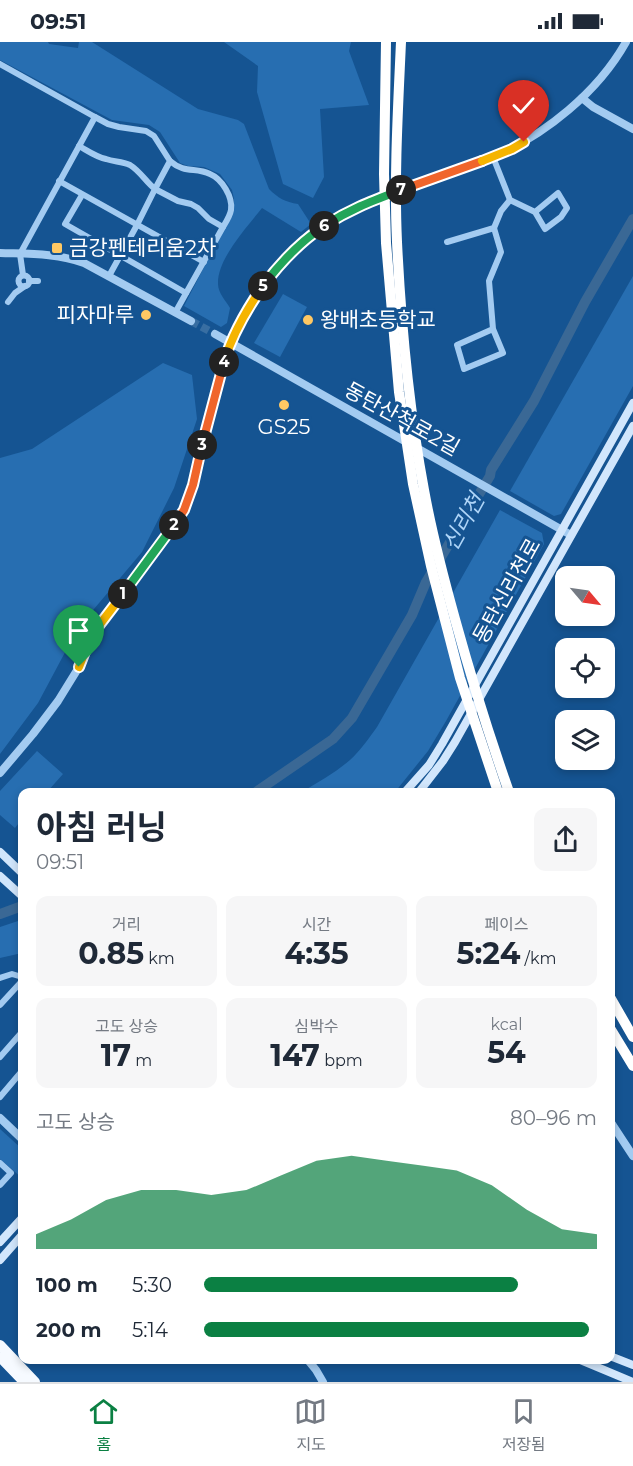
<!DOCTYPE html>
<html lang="ko">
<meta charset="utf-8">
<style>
body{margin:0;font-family:Montserrat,"Noto Sans KR",sans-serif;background:#f6f6f7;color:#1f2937;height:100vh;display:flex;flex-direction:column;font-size:22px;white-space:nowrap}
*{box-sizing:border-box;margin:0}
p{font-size:20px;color:#747a83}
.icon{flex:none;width:33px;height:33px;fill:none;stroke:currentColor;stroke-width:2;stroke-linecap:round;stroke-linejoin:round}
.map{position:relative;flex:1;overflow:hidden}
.drawer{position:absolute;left:18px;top:746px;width:597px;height:576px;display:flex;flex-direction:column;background:#fff;border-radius:12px;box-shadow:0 3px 9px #0003}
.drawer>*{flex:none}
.needle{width:39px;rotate:119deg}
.fabs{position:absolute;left:555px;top:524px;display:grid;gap:12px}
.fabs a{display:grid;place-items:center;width:60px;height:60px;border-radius:12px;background:#fff;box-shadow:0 3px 9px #0003;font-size:30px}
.pin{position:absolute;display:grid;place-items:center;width:51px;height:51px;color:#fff;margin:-62px -26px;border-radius:50% 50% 50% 0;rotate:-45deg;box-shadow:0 0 6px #0007}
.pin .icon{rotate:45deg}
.km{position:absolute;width:30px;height:30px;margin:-15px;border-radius:50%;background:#222;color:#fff;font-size:16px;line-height:30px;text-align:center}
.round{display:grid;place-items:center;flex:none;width:63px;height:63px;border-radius:12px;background:#f6f6f7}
.summary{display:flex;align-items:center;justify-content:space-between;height:102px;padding:0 18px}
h1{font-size:33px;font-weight:700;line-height:45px}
.metrics{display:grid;grid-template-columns:repeat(3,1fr);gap:9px;height:102px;padding:6px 18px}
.metrics div{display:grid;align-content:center;border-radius:12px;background:#f6f6f7;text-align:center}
.metrics b{font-size:30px;font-weight:700}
.metrics small{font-size:16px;font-weight:400}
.metrics p{font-size:16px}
.chart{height:168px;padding:12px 18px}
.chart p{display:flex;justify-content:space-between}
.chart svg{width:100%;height:108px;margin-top:6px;fill:#0b8043;opacity:.7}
ul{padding:0 18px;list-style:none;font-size:20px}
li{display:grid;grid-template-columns:96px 72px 1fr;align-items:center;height:45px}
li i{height:15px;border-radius:8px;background:#0b8043}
.status{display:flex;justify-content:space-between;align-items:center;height:42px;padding:0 30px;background:#fff;direction:ltr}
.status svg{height:16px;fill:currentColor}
.menu{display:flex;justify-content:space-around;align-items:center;height:84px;border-top:2px solid #e0e1e3;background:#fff;font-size:16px;color:#747a83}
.menu a{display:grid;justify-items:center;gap:3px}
.menu .active{color:#0b8043}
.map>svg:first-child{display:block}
.green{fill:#276eb1}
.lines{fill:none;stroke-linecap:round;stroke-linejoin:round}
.river{stroke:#3a6895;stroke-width:10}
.tertiary-tunnel{stroke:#386ea2;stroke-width:8;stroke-dasharray:8 4;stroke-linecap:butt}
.minor{stroke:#a3cbf1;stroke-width:6}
.tertiary{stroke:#a3cbf1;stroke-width:8}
.secondary{stroke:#d1e6fc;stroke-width:8}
.trunk{stroke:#f6faff;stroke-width:10}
.motorway{stroke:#fff;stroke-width:10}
.motorway-bridge{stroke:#fff;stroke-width:10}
.split-1-casing{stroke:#fff;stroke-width:12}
.split-2-casing{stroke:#fff;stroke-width:12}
.split-3-casing{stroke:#fff;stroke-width:12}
.split-4-casing{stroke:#fff;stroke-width:12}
.split-5-casing{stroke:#fff;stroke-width:12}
.split-6-casing{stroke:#fff;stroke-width:12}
.split-7-casing{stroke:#fff;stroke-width:12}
.split-8-casing{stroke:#fff;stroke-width:12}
.split-9-casing{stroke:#fff;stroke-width:12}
.split-1{stroke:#f5b400;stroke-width:8}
.split-2{stroke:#22a559;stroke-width:8}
.split-3{stroke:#f0652b;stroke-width:8}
.split-4{stroke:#f0652b;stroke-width:8}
.split-5{stroke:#f5b400;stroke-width:8}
.split-6{stroke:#22a559;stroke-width:8}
.split-7{stroke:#22a559;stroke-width:8}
.split-8{stroke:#f0652b;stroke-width:8}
.split-9{stroke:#f5b400;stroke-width:8}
.poi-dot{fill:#ffc863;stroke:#155492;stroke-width:2}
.labels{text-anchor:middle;stroke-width:6;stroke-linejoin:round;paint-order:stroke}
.poi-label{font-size:21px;fill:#fff;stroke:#155492;text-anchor:start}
.street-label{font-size:21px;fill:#fff;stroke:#155492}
.water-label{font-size:22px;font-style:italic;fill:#afd5f8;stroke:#155492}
</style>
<div class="status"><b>09:51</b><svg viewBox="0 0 49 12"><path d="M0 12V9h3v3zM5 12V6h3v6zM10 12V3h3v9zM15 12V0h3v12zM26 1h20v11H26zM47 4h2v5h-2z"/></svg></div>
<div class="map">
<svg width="633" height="1340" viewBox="0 0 633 1340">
<rect width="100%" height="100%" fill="#155492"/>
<g class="green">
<path d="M0 0H48L49 2 78 6 79 0H92L198 67 238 78 244 82 269 147C278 156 285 160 298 162L311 182 301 190 262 166C247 185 217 217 218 242 218 251 226 259 230 266L227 281 221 285 184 264 234 167V157L232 148 220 132 204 125 188 124 180 121 160 90 149 83 112 78 0 18Z"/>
<polygon points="224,0 351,0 349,9 369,63 320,67 324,135 313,156 283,142 257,50 258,24"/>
<polygon points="633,234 633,344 561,472 554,474 510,449"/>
<polygon points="283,252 307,265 280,315 254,301"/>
<polygon points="163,321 192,333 197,377 174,446 142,510 78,586 38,661 0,712 0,416 32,407"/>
<path d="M500 468 542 491 544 502 446 679 428 709 395 750H302C318 740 335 731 350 718 360 709 369 696 377 685Z"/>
<polygon points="37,709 63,732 47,750 22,750 22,777 15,786 0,773 0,749"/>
<polygon points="21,878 22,879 22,911 0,916 0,885"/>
<polygon points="0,1087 22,1107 22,1136 0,1117"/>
</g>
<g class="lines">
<g class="river">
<polyline points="256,750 333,697 352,676 412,573 426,540 490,434 491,428 534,359 585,260 633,177"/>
<polyline points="0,872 22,864"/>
</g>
<polyline class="tertiary-tunnel" points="191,279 215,292"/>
<g class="minor">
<polyline points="0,22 95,75 20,212 23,233"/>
<polyline points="95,75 108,82 119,85 146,89 154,94 170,119 155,147 178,159 191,162 198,166 209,177 223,185 175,271"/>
<path d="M79 104C88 109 96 115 106 117 114 120 122 119 130 123 140 129 146 140 155 147L137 183 109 234"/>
<polyline points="493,115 510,158 535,170 545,187 561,175 567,166 558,151 535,170"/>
<path d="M170 119C185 132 195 125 210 132 222 137 233 155 231 168 230 174 226 180 223 185"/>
<polyline points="59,139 204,220"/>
<polyline points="82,153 65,182 186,251"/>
<polyline points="447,200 494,186 501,169 510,158"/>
<circle cx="24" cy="239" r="5.5"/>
<polyline points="29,239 38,239"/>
<polyline points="8,260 15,251 25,244"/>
<polyline points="493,287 503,311 464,327 457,303 493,287 489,239 501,210 494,186"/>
<polyline points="0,936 12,932 22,935"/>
<polyline points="0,963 22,939"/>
<polyline points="0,1015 22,990"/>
<polyline points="0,1055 22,1029"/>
<polyline points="0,1121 11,1131 0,1143"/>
</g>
<g class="tertiary">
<polyline points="582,56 593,65 633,87"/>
<path d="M0 211C28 212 57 211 84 221L191 279"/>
<polyline points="215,292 571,493"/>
<path d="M0 731 33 692 58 659 79 625 91 594 170 489 184 468 193 443 221 332 231 301 250 264 276 226 290 212 318 188 344 171 367 161 493 115C545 93 598 50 626 0"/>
<polyline points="0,1076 22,1097"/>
<polyline points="610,1079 633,1114"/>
<polyline points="307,1317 316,1328 323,1340"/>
</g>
<g class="secondary">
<polyline points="405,750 429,723 442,702 633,361"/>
<polyline points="419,750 443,719 455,700 633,384"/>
<polyline points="0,810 22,831"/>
<polyline points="0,834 22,854"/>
<polyline points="0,1200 22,1176"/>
<polyline points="0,1218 22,1193"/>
<polyline points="610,1314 633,1323"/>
<polyline points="578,1317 633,1340"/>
</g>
<g class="trunk">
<polyline points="0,1303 35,1340"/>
<polyline points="0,1315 24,1340"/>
</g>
<g class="motorway">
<polyline points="610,955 633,995"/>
<polyline points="610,986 633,1024"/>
</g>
<g class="motorway-bridge">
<polyline points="386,0 384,132 386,201 399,350 413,442 431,524 460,636 498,750"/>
<path d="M401 0C398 67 394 133 397 200 401 283 409 367 424 448 432 492 443 534 455 577 471 635 489 693 509 750"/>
</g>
</g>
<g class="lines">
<defs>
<polyline id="split-1" points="79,625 91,594 123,552"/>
<polyline id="split-2" points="123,552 174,483"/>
<polyline id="split-3" points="174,483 184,468 193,443 202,403"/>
<polyline id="split-4" points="202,403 224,320"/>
<path id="split-5" d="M224 320C232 293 247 267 263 244"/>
<path id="split-6" d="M263 244C280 221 300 200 324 184"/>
<path id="split-7" d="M324 184C350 167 372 159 401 148"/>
<polyline id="split-8" points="401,148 482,119"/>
<polyline id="split-9" points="482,119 512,107 524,100"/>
</defs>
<use href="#split-1" class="split-1-casing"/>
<use href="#split-2" class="split-2-casing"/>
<use href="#split-3" class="split-3-casing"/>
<use href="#split-4" class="split-4-casing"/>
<use href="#split-5" class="split-5-casing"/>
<use href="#split-6" class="split-6-casing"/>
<use href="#split-7" class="split-7-casing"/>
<use href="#split-8" class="split-8-casing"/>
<use href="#split-9" class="split-9-casing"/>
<use href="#split-1" class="split-1"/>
<use href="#split-2" class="split-2"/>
<use href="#split-3" class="split-3"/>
<use href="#split-4" class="split-4"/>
<use href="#split-5" class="split-5"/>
<use href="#split-6" class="split-6"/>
<use href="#split-7" class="split-7"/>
<use href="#split-8" class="split-8"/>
<use href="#split-9" class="split-9"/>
</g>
<g class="poi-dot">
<rect x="51" y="200" width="12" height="12" rx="3"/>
<circle cx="146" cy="273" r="6"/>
<circle cx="308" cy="278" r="6"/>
<circle cx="284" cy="363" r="6"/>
</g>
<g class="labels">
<g class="poi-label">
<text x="69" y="213">금강펜테리움2차</text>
<text x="134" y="280" text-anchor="end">피자마루</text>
<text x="320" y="285">왕배초등학교</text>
<text x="284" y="392" text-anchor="middle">GS25</text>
</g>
<g class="street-label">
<text transform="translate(402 377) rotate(29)" y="7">동탄산척로2길</text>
<text transform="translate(507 549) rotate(-61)" y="7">동탄신리천로</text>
</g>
<g class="water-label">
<text transform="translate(463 480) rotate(-61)" y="8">신리천</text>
</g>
</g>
</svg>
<div class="fabs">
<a><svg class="needle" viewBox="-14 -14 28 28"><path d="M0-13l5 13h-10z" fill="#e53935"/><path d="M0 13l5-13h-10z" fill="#747a83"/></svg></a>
<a><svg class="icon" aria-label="locate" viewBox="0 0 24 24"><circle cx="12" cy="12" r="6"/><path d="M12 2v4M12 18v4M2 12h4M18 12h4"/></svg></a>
<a><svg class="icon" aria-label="layers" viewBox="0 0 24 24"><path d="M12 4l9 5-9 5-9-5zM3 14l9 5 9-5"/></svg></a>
</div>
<div class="pin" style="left:79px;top:625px;background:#1e9e55"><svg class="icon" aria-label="arrive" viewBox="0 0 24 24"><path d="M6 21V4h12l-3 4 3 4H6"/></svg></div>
<div class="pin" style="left:524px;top:100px;background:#d93025"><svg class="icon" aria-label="check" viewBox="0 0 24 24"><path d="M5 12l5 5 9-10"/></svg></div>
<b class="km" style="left:123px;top:552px">1</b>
<b class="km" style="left:174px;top:483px">2</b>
<b class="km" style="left:202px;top:403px">3</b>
<b class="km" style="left:224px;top:320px">4</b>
<b class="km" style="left:263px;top:244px">5</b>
<b class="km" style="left:324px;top:184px">6</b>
<b class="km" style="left:401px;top:148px">7</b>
<section class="drawer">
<div class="summary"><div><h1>아침 러닝</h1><p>09:51</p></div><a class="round"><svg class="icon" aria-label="share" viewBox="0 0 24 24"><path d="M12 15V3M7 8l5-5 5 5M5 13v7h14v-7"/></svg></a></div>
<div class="metrics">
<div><p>거리</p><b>0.85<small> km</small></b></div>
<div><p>시간</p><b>4:35</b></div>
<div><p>페이스</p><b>5:24<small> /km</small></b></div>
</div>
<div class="metrics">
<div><p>고도 상승</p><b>17<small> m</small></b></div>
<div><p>심박수</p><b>147<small> bpm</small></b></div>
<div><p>kcal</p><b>54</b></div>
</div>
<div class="chart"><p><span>고도 상승</span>80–96 m</p>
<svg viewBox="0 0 160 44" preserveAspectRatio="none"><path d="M0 44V38L10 32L20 24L30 20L40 20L50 22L60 20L70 14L80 8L90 6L100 8L110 10L120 12L130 18L140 28L150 36L160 38V44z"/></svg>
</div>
<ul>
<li><b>100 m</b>5:30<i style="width:80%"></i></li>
<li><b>200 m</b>5:14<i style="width:98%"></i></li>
</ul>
</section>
</div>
<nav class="menu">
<a class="active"><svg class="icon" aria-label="home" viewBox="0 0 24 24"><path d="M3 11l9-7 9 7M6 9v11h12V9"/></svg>홈</a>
<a><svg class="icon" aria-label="map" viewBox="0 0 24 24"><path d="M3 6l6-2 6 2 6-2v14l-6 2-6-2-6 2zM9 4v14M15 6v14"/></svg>지도</a>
<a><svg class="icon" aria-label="saved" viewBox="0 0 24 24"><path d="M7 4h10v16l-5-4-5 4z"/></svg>저장됨</a>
</nav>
